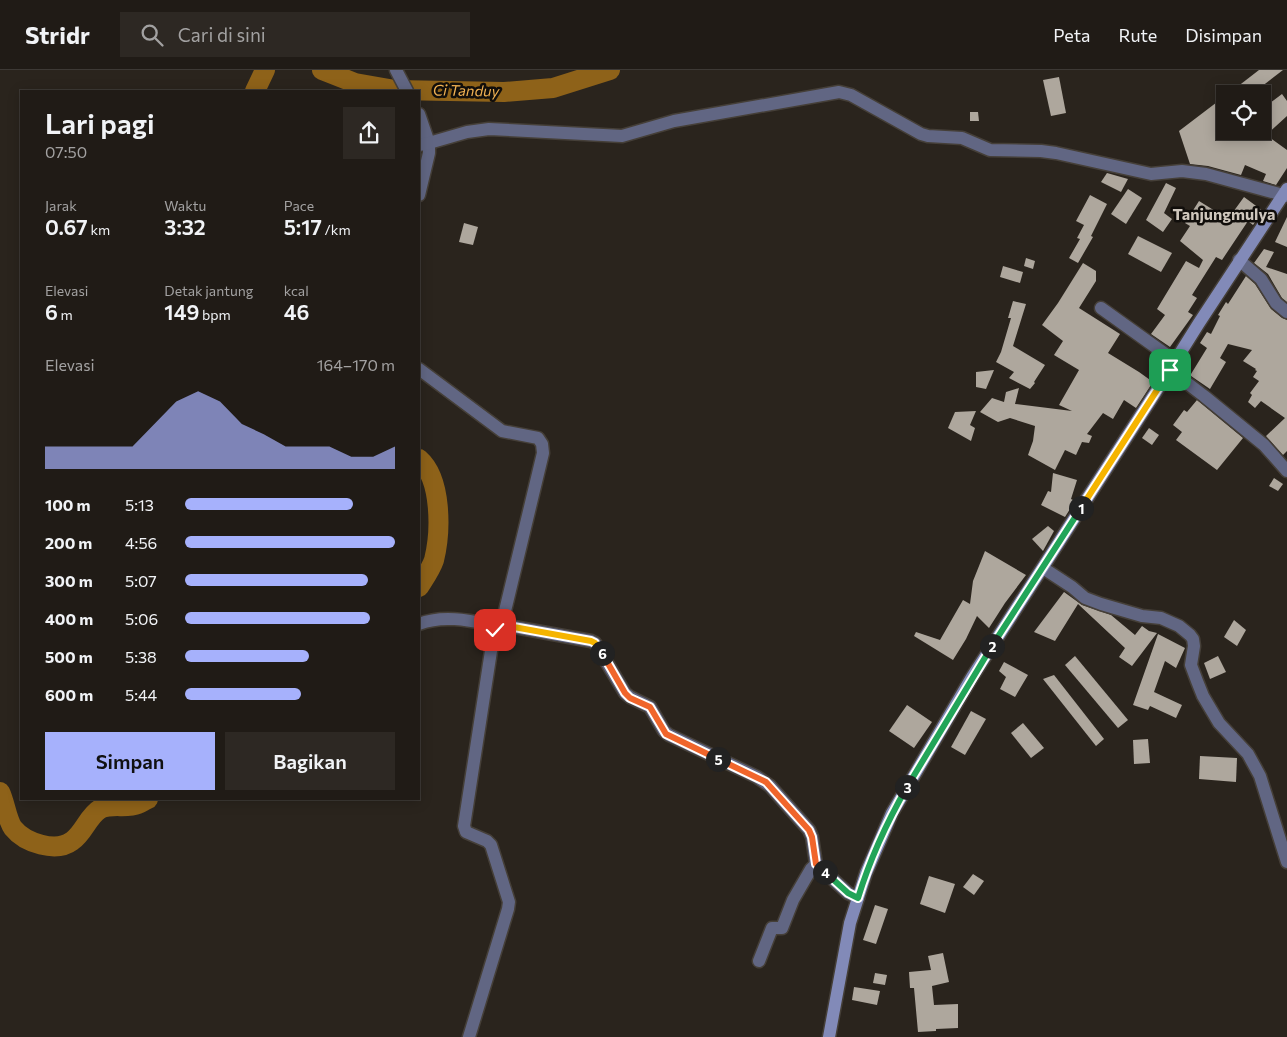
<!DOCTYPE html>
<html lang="id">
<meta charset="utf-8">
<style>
body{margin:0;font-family:Commissioner,sans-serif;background:#2d2823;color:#f1f3f6;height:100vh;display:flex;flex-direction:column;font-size:19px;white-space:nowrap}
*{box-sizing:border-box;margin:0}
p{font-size:16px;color:#a2a1a1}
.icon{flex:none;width:28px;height:28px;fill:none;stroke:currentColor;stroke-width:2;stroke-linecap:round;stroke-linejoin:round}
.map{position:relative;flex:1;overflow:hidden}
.side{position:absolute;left:20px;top:20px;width:400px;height:710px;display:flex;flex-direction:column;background:#201b16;border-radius:0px;box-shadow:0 2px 12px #0003,0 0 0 1px #3d3935}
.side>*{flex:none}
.tools{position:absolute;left:1216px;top:15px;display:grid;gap:10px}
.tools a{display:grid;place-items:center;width:55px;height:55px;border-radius:0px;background:#201b16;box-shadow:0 2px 12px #0003,0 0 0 1px #3d3935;font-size:25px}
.pin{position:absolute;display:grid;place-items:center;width:42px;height:42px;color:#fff;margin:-21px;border-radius:10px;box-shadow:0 2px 8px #0006}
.km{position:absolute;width:25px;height:25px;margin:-12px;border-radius:50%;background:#222;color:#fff;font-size:14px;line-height:25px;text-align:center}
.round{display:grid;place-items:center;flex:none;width:52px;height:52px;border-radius:0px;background:#2d2823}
.overview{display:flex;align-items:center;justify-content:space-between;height:85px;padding:0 25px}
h1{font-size:28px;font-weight:600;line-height:38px}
.metrics{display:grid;grid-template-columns:repeat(3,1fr);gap:8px;height:85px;padding:5px 25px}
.metrics div{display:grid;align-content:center}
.metrics b{font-size:21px;font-weight:600}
.metrics small{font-size:14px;font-weight:400}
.metrics p{font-size:14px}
.chart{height:140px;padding:10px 25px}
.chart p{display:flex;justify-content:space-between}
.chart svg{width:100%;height:90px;margin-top:5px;fill:#a6b1fc;opacity:.7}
.action{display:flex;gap:10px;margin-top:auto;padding:10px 25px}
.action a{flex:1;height:58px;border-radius:0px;background:#a6b1fc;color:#111;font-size:20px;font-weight:600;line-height:58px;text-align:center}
.action a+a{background:#2d2823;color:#f1f3f6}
ul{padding:0 25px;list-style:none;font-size:16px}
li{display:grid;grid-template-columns:80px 60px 1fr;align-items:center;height:38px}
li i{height:12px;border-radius:6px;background:#a6b1fc}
header{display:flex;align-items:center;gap:30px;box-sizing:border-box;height:70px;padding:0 25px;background:#201b16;border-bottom:1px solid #3d3935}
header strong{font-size:24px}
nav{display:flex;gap:28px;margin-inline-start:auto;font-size:18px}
.search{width:350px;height:45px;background:#2d2823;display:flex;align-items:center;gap:12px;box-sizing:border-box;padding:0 18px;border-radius:0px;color:#a2a1a1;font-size:19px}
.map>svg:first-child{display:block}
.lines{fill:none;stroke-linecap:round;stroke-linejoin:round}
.river{stroke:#8e6219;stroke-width:20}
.building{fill:#aea79d}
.street-casing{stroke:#453f38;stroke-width:15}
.secondary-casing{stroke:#453f38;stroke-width:15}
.street{stroke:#616683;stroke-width:12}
.secondary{stroke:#828ab8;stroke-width:12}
.split-1-casing{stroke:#fff;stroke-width:10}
.split-2-casing{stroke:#fff;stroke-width:10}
.split-3-casing{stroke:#fff;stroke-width:10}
.split-4-casing{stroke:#fff;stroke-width:10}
.split-5-casing{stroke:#fff;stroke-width:10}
.split-6-casing{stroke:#fff;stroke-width:10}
.split-7-casing{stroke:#fff;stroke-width:10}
.split-1{stroke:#f5b400;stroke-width:6}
.split-2{stroke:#22a559;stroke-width:6}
.split-3{stroke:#22a559;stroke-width:6}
.split-4{stroke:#22a559;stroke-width:6}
.split-5{stroke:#f0652b;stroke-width:6}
.split-6{stroke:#f0652b;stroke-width:6}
.split-7{stroke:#f5b400;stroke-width:6}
.labels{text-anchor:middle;stroke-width:5;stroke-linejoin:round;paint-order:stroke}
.water-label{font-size:15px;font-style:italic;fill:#f0b153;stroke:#110e0b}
.quarter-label{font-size:16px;font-weight:bold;fill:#cfc7bd;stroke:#110e0b}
</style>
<header>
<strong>Stridr</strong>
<div class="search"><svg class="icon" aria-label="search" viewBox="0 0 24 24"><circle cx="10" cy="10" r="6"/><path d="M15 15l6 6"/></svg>Cari di sini</div>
<nav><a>Peta</a><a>Rute</a><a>Disimpan</a></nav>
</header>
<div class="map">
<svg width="1287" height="967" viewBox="0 0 1287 967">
<rect width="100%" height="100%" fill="#2a241d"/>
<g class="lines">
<g class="river">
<polyline points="322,0 355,13 395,20 504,22 553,18 610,0"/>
<polyline points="255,21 265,0"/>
<path d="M419 389C442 409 441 462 434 490 431 499 424 509 419 517"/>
<path d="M0 722C5 732 7 750 13 758 25 773 56 783 72 771 84 763 88 746 100 739 112 733 126 739 138 734 141 733 145 730 148 729"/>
</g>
</g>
<g class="building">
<polygon points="1259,0 1283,0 1252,24 1228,24"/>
<polygon points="1059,7 1066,43 1051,46 1043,10"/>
<polygon points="1282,24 1287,31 1287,46 1266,65 1287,80 1287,98 1276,115 1263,111 1266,104 1245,95 1241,105 1208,96 1190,94 1179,61 1225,26 1225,61 1262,61 1262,39"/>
<polygon points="970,42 978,42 979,51 970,51"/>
<polygon points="1107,103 1128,109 1121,122 1101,112"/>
<polygon points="1166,113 1176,118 1164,143 1172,149 1163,162 1146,150"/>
<polygon points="1128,119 1142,128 1126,154 1111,144"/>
<polygon points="1090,125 1107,134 1091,166 1093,167 1078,193 1069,188 1080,169 1077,168 1084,155 1076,151"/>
<polygon points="1244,127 1263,141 1253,155 1248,151 1222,190 1216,187 1192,225 1197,228 1188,242 1193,245 1170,277 1151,264 1165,245 1157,239 1186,191 1199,198 1203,190 1180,171 1190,156 1185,153 1199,131 1228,149"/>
<polygon points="1287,147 1287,177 1275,172"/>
<polygon points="464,153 478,157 473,175 459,172"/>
<polygon points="1138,166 1172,183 1161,202 1128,184"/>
<polygon points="1264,179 1274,182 1266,197 1287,204 1287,232 1282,228 1268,204 1254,193"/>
<polygon points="1026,188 1035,191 1033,199 1024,196"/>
<polygon points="1083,193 1096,201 1096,211 1079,238 1120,264 1108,283 1139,302 1153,312 1136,338 1124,330 1113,349 1103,343 1087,364 1092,366 1089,373 1082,372 1076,385 1065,380 1055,400 1028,385 1033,371 1035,356 1010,348 998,352 980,342 992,328 1004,332 1006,322 1019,318 1015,334 1072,341 1059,335 1079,300 1054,285 1063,271 1042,255 1058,233"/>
<polygon points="1003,196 1023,202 1020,213 1000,207"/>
<polygon points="1246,206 1255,214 1271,239 1282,248 1287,250 1287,381 1283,385 1266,366 1285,348 1261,331 1255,338 1248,332 1252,325 1250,323 1259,311 1253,307 1257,301 1255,300 1256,299 1243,291 1252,280 1228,274 1220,288 1226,292 1210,319 1191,306 1191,304 1207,278 1200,273 1207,262 1211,264 1220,246 1218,245 1226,232 1228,234"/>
<polygon points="1013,231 1026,234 1013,276 1045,295 1034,312 1035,313 1030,319 1009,308 1014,302 996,292 1001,282 1011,248 1008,248"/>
<polygon points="994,300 986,319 976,317 976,302"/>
<polygon points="1197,330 1243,368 1217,400 1176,370 1182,362 1173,355 1184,340 1187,342"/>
<polygon points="976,341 970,355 975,358 971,371 948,358 955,342"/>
<polygon points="1149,358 1159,365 1152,375 1142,368"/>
<polygon points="1053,403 1077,410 1071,429 1075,431 1065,447 1041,435 1048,421 1051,422"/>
<polygon points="1274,408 1283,414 1278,421 1269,416"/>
<polygon points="1048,456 1054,461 1043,481 1032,469"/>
<polygon points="985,481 1026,505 1005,533 989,558 977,546 966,569 953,590 914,566 916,562 940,570 963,530 970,534 973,511"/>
<polygon points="1064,522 1082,535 1111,545 1135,565 1142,556 1149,561 1157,563 1132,596 1119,587 1125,578 1078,534 1055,571 1034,562"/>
<polygon points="1234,550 1246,560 1237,576 1224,567"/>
<polygon points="1158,564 1185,578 1176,598 1165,591 1154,622 1182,635 1176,648 1150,636 1148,640 1133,635"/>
<polygon points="1075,586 1128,650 1118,658 1065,595"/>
<polygon points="1218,586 1226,602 1210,609 1204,593"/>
<polygon points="1004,592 1028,605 1015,627 1000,619 1006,607 999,601"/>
<polygon points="1054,605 1104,669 1096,676 1043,609"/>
<polygon points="907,635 932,652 914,678 889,661"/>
<polygon points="971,641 986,649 965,685 951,677"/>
<polygon points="1023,653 1044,678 1031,688 1011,663"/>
<polygon points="1148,669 1150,693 1134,694 1133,670"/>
<polygon points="1200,686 1237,688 1236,712 1199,709"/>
<polygon points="973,804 984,811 974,825 963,817"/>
<polygon points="929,806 955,814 945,843 920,834"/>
<polygon points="875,835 888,839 876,874 863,870"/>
<polygon points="943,883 949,912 932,916 934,935 958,934 958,958 936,959 936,961 918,962 914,918 910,918 909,902 931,900 928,886"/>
<polygon points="875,903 887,905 885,915 873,913"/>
<polygon points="854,917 880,921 877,935 852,930"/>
</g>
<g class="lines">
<defs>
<g id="street">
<polyline points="396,0 407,21"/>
<polyline points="419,44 429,73 429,83 419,125"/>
<polyline points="419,75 429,73 467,62 489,59 622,66 674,51 839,22 851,25 921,64 928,66 962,68 990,80 1041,81 1056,83 1151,104 1182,101 1206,104 1287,126"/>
<polyline points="1239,190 1261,209 1276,233 1287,242"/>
<polyline points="1101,238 1175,291"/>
<polyline points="419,299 502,361 538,368 542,374 543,383 505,541 498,556 508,556 591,571 595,573 625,623 630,627 650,637 664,661 669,665 757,707 770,716 809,760 812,767 816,794"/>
<polyline points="1170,300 1204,326 1264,375 1287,401"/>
<polyline points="1043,498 1072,517 1085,528 1101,534 1142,546 1161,548 1179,556 1190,565 1193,569 1194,576 1191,595 1197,611 1203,626 1219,653 1248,684 1260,706 1287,792"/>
<path d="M419 554C444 544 472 551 498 556L493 568 464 756 466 762 487 771 491 775 509 832 508 839 469 967"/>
<polyline points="759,891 772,858 782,858 793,830 811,799 816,794 848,823 858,828"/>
</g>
<polyline id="secondary" points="829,967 850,853 866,803 892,743 972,607 1157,320 1199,253 1287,119"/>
</defs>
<use href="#street" class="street-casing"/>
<use href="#secondary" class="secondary-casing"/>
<use href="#street" class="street"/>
<use href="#secondary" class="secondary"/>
</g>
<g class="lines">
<defs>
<polyline id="split-1" points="1081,438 1170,300"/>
<polyline id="split-2" points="992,576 1081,438"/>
<polyline id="split-3" points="907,717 992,576"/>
<path id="split-4" d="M825 802 848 823 858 828C870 789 887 752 907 717"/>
<polyline id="split-5" points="718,689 766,712 809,760 812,767 816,794 825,802"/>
<polyline id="split-6" points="602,583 625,623 630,628 650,637 666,664 718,689"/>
<polyline id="split-7" points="495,560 498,556 508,556 591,571 595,573 602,583"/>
</defs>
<use href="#split-1" class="split-1-casing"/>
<use href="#split-2" class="split-2-casing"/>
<use href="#split-3" class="split-3-casing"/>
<use href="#split-4" class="split-4-casing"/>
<use href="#split-5" class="split-5-casing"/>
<use href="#split-6" class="split-6-casing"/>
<use href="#split-7" class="split-7-casing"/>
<use href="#split-1" class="split-1"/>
<use href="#split-2" class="split-2"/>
<use href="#split-3" class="split-3"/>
<use href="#split-4" class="split-4"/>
<use href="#split-5" class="split-5"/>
<use href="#split-6" class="split-6"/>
<use href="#split-7" class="split-7"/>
</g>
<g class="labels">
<g class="water-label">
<text transform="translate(466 21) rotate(1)" y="5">Ci Tanduy</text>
</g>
<g class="quarter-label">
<text x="1224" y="150">Tanjungmulya</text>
</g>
</g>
</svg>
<div class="tools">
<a><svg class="icon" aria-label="locate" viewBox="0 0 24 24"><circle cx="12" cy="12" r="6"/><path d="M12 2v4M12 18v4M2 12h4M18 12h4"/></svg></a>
</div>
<div class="pin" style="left:1170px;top:300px;background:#1e9e55"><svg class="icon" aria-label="arrive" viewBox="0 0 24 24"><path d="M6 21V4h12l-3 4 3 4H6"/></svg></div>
<div class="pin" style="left:495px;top:560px;background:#d93025"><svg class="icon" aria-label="check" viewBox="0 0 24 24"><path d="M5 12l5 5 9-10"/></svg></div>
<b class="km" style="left:1081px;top:438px">1</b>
<b class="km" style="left:992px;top:576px">2</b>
<b class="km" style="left:907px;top:717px">3</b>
<b class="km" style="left:825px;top:802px">4</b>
<b class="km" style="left:718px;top:689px">5</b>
<b class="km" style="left:602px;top:583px">6</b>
<section class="side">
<div class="overview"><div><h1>Lari pagi</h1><p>07:50</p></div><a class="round"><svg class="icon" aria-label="share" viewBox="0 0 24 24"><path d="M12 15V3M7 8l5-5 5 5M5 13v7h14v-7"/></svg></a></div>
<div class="metrics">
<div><p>Jarak</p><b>0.67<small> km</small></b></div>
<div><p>Waktu</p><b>3:32</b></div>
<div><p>Pace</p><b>5:17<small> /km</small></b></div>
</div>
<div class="metrics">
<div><p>Elevasi</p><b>6<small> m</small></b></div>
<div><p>Detak jantung</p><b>149<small> bpm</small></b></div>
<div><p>kcal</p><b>46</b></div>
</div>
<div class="chart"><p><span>Elevasi</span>164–170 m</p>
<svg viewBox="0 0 160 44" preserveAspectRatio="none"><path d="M0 44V33L10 33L20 33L30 33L40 33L50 22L60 11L70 6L80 11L90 22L100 27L110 33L120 33L130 33L140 38L150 38L160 33V44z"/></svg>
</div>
<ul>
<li><b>100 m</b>5:13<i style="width:80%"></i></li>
<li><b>200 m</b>4:56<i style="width:100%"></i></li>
<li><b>300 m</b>5:07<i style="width:87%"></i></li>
<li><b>400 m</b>5:06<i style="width:88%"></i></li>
<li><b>500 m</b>5:38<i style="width:59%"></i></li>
<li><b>600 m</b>5:44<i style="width:55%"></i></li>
</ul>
<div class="action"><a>Simpan</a><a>Bagikan</a></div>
</section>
</div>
